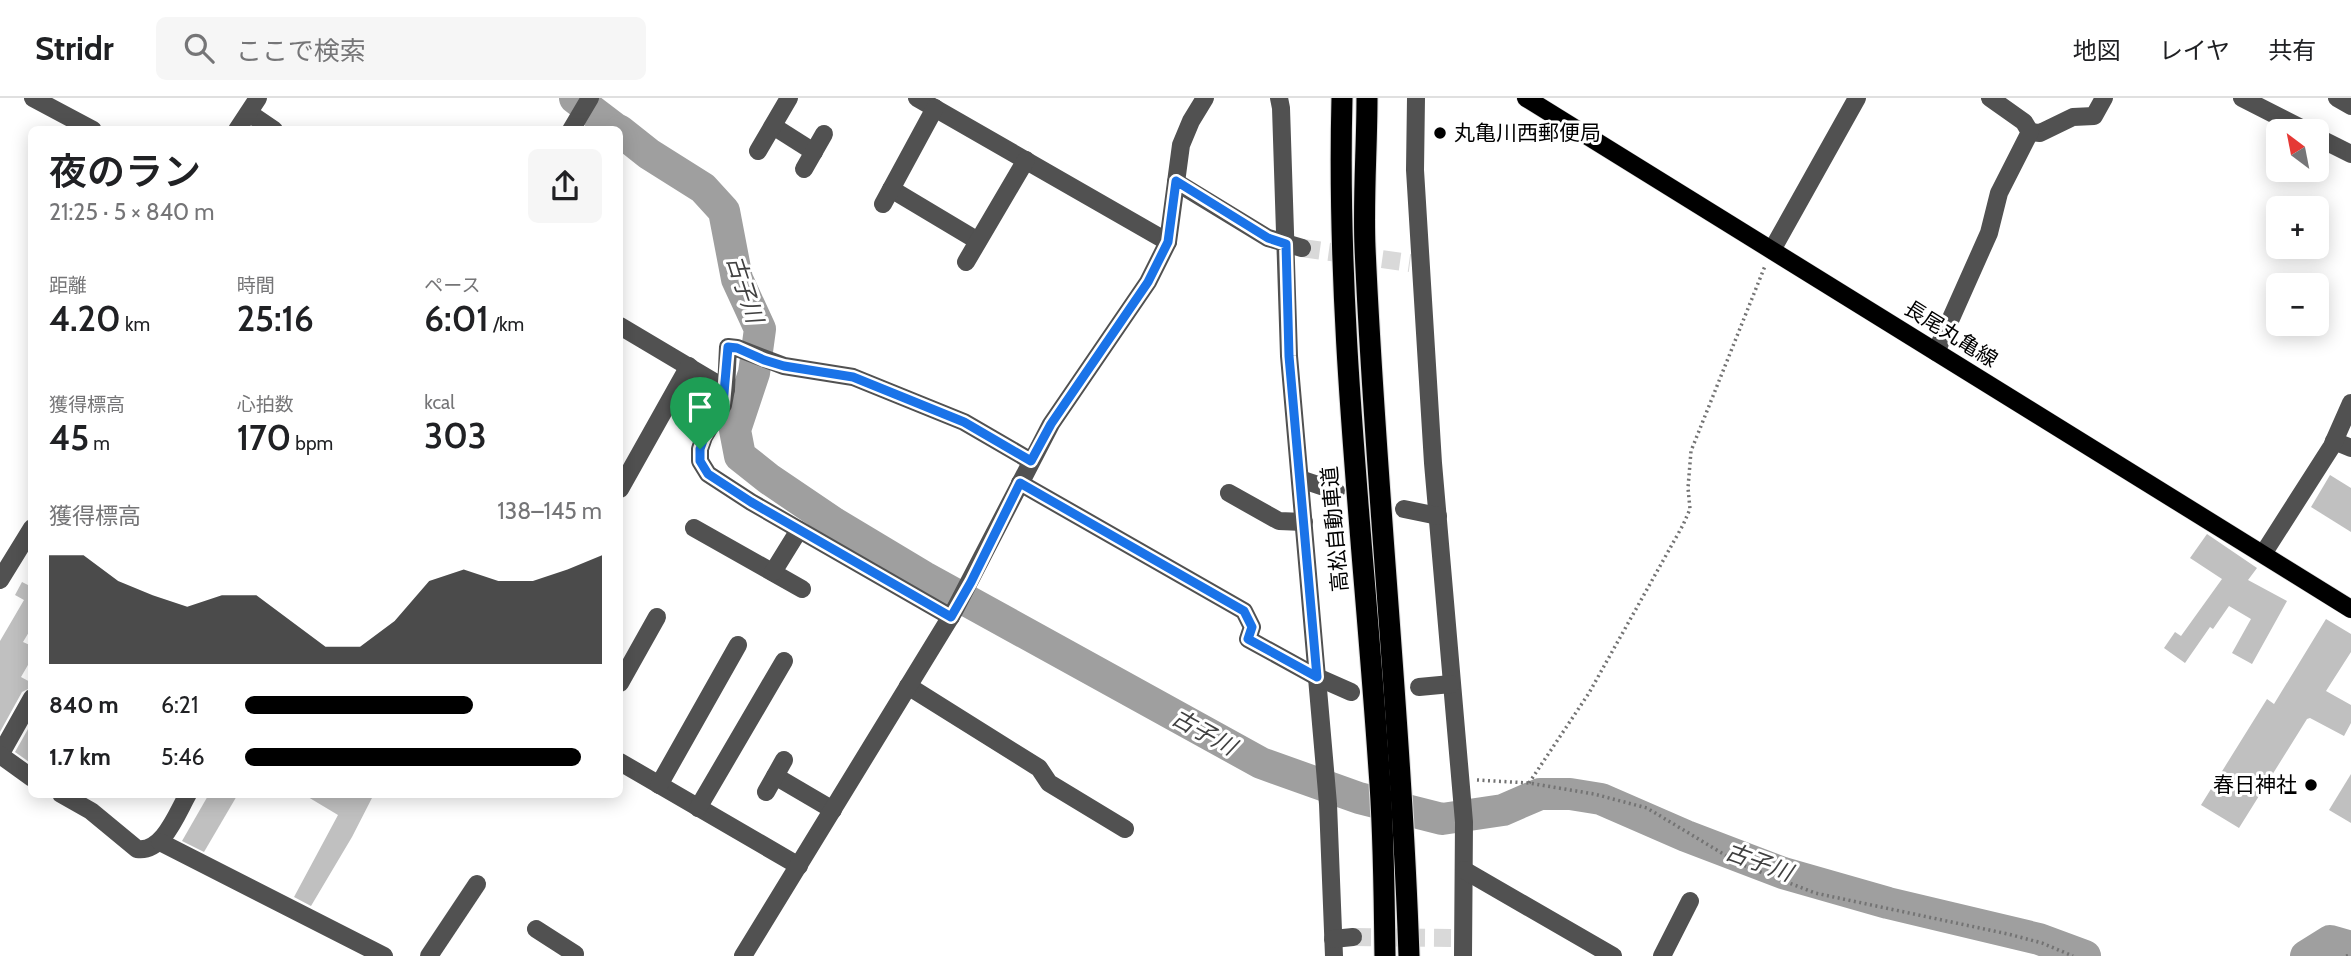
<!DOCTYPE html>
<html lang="ja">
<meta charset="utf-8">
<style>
body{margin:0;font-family:Cabin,"Noto Sans JP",sans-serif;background:#f6f6f6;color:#202124;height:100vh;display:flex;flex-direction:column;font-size:26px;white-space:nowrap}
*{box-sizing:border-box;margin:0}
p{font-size:23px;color:#757577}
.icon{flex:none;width:38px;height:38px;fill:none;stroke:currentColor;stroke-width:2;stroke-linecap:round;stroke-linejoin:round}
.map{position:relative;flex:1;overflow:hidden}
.side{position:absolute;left:28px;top:28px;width:595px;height:672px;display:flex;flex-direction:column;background:#fff;border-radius:10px;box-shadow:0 4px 18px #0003}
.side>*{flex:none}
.needle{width:46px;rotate:328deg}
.controls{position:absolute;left:2266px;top:21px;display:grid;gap:14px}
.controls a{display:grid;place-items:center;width:63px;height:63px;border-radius:10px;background:#fff;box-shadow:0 4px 18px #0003;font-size:35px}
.pin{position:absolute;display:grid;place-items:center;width:60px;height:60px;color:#fff;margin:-72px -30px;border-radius:50% 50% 50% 0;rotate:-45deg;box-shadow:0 0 7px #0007}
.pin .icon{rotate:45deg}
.round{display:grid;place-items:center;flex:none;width:74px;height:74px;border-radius:10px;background:#f6f6f6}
.summary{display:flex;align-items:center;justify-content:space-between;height:119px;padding:0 21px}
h1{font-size:38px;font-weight:600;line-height:52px}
.metrics{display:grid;grid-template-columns:repeat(3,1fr);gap:10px;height:119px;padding:7px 21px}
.metrics div{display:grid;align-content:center}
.metrics b{font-size:35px;font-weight:600}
.metrics small{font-size:19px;font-weight:400}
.metrics p{font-size:19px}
.chart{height:196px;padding:14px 21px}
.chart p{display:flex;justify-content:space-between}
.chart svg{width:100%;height:126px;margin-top:7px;fill:#000;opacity:.7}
ul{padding:0 21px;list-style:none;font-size:23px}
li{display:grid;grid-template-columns:112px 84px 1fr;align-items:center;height:52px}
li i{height:18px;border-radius:9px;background:#000}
header{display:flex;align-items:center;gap:42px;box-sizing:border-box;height:98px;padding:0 35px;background:#fff;border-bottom:2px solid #e0e0e0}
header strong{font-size:33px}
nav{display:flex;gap:38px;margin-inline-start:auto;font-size:24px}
.search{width:490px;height:63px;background:#f6f6f6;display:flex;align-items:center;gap:18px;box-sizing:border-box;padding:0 24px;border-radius:10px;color:#757577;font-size:26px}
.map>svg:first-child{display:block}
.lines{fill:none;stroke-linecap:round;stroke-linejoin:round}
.river{stroke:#9f9f9f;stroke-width:32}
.building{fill:#c0c0c0}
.minor-tunnel{stroke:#d9d9d9;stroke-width:18;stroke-dasharray:18 9;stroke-linecap:butt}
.major-casing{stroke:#dbdbdb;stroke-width:19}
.highway-casing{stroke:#dbdbdb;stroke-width:23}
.path{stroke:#737373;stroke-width:3.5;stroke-dasharray:2 3.5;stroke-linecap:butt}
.minor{stroke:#515151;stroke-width:18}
.major{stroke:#000;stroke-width:18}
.highway{stroke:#000;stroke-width:21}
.route-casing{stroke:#fff;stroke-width:14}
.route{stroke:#1a73e8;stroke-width:9}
.poi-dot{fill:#000;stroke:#fff;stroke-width:2.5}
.labels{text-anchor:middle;stroke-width:6;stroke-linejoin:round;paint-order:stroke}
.poi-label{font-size:21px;fill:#000;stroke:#fff;text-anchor:start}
.street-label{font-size:21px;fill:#000;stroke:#fff}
.water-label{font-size:23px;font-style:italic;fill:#404040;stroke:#fff}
</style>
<header>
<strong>Stridr</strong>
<div class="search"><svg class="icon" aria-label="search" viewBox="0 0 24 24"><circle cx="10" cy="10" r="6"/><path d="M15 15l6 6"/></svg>ここで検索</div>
<nav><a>地図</a><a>レイヤ</a><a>共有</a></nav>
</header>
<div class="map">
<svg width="2351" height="858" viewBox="0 0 2351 858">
<rect width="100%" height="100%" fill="#fff"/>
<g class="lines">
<g class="river">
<polyline points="575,0 617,32"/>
<polyline points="620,33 649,56 703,90 724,113 737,181 760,231 754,275 735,332 740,358 769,381 834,425 924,479 1261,665 1359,700 1442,721 1503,712 1540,696 1570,696 1601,701 1686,738 1783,775 1888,805 2039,841 2085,858"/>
<polyline points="2306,858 2330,843 2351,849"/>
</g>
</g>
<g class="building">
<polygon points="2330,377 2351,390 2351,434 2311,409"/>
<polygon points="2207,436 2257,470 2248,482 2287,503 2252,566 2232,555 2251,521 2229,508 2213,531 2210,529 2185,565 2164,550 2175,534 2181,538 2222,481 2190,460"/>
<polygon points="22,484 32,489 32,529 23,544 32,548 32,560 21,579 32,585 32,589 22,594 0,634 0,543 24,502 15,497"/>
<polygon points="2326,521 2351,536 2351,554 2326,593 2351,607 2351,625 2344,638 2310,620 2307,621 2239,730 2201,707 2267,601 2274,606"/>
<polygon points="32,624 32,666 15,654"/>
<polygon points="2351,676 2351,725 2329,712"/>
<polygon points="209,696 238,696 204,754 182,743"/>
<polygon points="303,696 374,696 352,739 311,808 294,799 338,717"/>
</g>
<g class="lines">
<g class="minor-tunnel">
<polyline points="1302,150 1410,165"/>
<polyline points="1353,839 1451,840"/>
</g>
<defs>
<polyline id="major" points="1526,0 2351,511"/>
<g id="highway">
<path d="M1342 0C1336 225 1364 449 1379 672 1384 734 1384 796 1385 858"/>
<path d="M1367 0C1367 49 1363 99 1365 149 1375 385 1401 621 1409 858"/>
</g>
</defs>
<use href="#major" class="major-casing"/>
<use href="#highway" class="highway-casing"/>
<g class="path">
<polyline points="1477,682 1529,685 1594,696 1647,710 1740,766 1815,795 2008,836 2042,845 2073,858"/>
<polyline points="1529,685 1589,595 1683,427 1690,411 1688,390 1691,353 1765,168"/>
<polyline points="2346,858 2351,857"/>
</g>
<g class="minor">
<polyline points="33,0 93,32"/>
<polyline points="917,0 1168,144"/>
<polyline points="1279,0 1281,10 1289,258 1328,706 1334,858"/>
<polyline points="1416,0 1415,72 1433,365 1464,724 1463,858"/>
<polyline points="2242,0 2307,33"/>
<polyline points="2337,0 2351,8"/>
<polyline points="249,15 274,32"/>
<polyline points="773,28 814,54"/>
<polyline points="237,32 258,0"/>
<polyline points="571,32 590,0"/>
<polyline points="2030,34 2040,35 2073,19 2094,18 2104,0"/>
<polyline points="2317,39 2351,56"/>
<polyline points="758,53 789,0"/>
<polyline points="804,71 824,36"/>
<polyline points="1176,84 1268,140 1302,150"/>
<polyline points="891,91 978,143"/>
<polyline points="883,106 935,10"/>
<polyline points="1772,152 1857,0"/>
<polyline points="966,164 1026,62"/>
<polyline points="620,228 726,291 728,249 737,250 784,268 853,279 964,324 1031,363"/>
<polyline points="1936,254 1989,135 1999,95 2030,34 2024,24 1990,0"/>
<polyline points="726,291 723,307 704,339 700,351 700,363 708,376 751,404 951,519"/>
<polyline points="2334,343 2351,350"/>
<polyline points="1300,381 1336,393"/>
<polyline points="1020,385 1244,513 1252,529 1248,541 1317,579 1351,594"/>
<polyline points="620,391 689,268"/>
<polyline points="1229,395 1279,423 1304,424"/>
<polyline points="1404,411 1438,418"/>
<polyline points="694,430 802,491"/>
<polyline points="2263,456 2332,348 2351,305"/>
<polyline points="773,474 799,432"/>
<polyline points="0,482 32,430"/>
<polyline points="620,585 657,519"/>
<polyline points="908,588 1039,670 1049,685 1125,731"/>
<polyline points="1419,589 1451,586"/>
<polyline points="0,657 32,600"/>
<polyline points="0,657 32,680"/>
<polyline points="620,664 799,768"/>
<polyline points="775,678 833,712"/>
<polyline points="659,687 738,547"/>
<polyline points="766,694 784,662"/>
<path d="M61 696 91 713 137 751C163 755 177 715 188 696"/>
<polyline points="698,710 784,563"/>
<polyline points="160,744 384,858"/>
<polyline points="1464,772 1613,858"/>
<polyline points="536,831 575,856 574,858"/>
<polyline points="1333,841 1353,839"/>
<polyline points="429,858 477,786"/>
<polyline points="743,858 953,515 1051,326 1148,184 1168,144 1181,47 1191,23 1205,0"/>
<polyline points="1662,858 1690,803"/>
</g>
<use href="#major" class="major"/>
<use href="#highway" class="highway"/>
</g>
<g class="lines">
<defs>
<polygon id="route" points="1176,83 1268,140 1286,146 1289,258 1317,579 1248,541 1252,529 1244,513 1020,385 971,484 951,519 751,404 708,376 700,363 700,351 704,340 723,307 728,249 737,250 764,262 784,268 853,279 964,324 1031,363 1051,326 1148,184 1168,144"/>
</defs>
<use href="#route" class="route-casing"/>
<use href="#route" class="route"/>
</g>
<g class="poi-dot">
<circle cx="1440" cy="35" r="7"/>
<circle cx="2311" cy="687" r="7"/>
</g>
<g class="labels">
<g class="poi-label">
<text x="1454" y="42">丸亀川西郵便局</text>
<text x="2297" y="694" text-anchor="end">春日神社</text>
</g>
<g class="street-label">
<text transform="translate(1951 236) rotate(32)" y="7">長尾丸亀線</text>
<text transform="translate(1335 431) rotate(-95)" y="7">高松自動車道</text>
</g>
<g class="water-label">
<text transform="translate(745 191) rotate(72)" y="8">古子川</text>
<text transform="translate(1204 634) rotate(29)" y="8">古子川</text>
<text transform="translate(1759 764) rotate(20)" y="8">古子川</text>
</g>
</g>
</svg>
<div class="controls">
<a><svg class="needle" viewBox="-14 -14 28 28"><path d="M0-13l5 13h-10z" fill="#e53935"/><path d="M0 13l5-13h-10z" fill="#757577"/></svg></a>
<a>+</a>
<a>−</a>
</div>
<div class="pin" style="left:700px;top:351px;background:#1e9e55"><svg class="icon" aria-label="arrive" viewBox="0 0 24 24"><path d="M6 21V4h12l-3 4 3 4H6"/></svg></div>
<section class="side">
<div class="summary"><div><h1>夜のラン</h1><p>21:25 · 5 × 840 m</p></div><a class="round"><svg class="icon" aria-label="share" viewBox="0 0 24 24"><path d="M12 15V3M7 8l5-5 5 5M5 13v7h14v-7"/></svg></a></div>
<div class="metrics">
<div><p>距離</p><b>4.20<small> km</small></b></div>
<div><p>時間</p><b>25:16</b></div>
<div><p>ペース</p><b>6:01<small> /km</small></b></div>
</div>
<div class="metrics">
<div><p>獲得標高</p><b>45<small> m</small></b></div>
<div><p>心拍数</p><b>170<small> bpm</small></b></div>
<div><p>kcal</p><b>303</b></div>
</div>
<div class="chart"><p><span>獲得標高</span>138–145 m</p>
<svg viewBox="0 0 160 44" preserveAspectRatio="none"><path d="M0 44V6L10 6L20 15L30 20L40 24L50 20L60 20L70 29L80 38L90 38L100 29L110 15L120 11L130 15L140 15L150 11L160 6V44z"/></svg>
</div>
<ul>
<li><b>840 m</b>6:21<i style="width:64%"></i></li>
<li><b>1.7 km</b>5:46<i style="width:94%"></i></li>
</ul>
</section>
</div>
